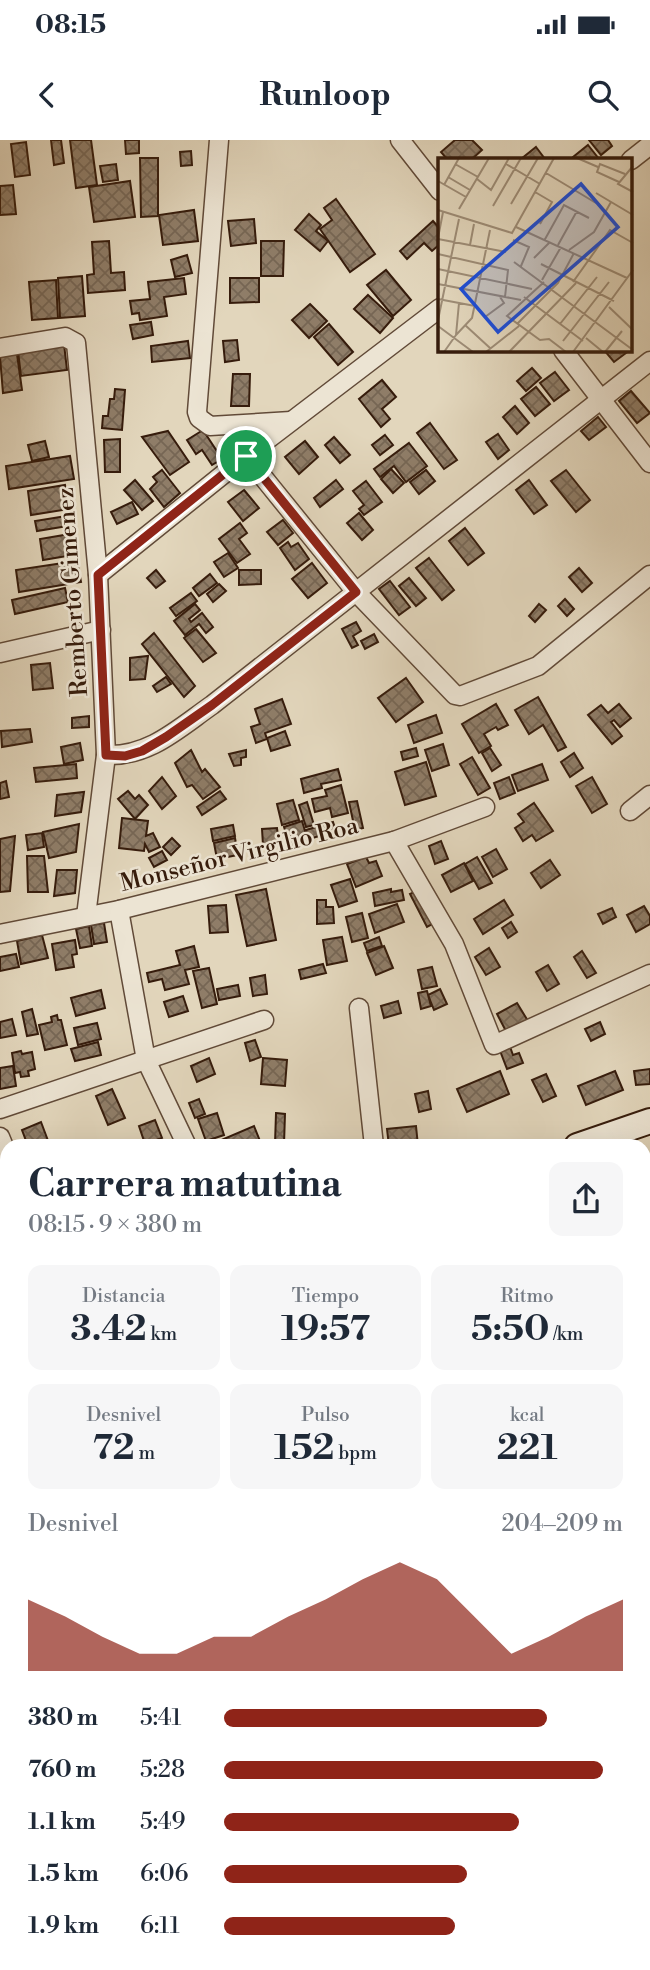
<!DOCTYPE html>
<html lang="es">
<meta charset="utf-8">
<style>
body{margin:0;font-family:"Libre Bodoni",serif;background:#f6f6f7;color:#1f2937;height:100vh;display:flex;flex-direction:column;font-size:26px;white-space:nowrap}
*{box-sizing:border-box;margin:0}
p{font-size:23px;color:#747a83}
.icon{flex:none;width:38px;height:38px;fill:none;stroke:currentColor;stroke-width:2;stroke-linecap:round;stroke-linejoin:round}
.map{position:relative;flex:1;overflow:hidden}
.side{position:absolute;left:0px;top:999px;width:651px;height:831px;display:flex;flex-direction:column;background:#fff;border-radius:21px 21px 0 0;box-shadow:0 7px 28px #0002}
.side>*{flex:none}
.pin{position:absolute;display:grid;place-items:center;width:60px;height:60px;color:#fff;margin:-30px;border:4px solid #fff;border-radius:50%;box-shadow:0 2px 7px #0007}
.round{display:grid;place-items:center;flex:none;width:74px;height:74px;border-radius:14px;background:#f6f6f7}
.summary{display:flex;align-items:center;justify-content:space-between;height:119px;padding:0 28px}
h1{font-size:38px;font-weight:700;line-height:52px}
.metrics{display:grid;grid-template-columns:repeat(3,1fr);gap:10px;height:119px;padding:7px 28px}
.metrics div{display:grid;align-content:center;border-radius:14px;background:#f6f6f7;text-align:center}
.metrics b{font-size:35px;font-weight:700}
.metrics small{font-size:19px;font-weight:400}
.metrics p{font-size:19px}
.chart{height:196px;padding:14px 28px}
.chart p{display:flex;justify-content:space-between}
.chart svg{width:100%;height:126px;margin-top:7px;fill:#8f2418;opacity:.7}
ul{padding:0 28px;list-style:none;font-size:23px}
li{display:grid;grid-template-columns:112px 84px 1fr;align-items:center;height:52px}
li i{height:18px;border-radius:9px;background:#8f2418}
.status{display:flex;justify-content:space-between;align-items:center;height:49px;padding:0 35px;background:#fff;direction:ltr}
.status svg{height:19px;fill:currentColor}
header{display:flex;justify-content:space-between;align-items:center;height:91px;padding:0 28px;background:#fff;font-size:32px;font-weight:700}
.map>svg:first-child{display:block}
.building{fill:url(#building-cross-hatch);stroke:#361c0c;stroke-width:2}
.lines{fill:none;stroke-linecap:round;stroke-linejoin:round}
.street-casing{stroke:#614a38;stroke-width:21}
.secondary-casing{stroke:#361c0c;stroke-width:28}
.street{stroke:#ece4d3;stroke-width:18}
.secondary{stroke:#ece4d3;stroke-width:24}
.route-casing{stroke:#fff;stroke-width:14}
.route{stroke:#8f2418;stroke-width:9}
.labels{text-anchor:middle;stroke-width:5;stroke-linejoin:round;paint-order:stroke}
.street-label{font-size:24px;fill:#361c0c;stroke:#ece4d3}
.inset-road{fill:none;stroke:#9d8c76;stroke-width:2}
.view{fill:#1d4ed8;fill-opacity:0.15;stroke:#1d4ed8;stroke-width:3.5}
.inset-edge{fill:none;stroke:#361c0c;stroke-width:3.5}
</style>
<div class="status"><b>08:15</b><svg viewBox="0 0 49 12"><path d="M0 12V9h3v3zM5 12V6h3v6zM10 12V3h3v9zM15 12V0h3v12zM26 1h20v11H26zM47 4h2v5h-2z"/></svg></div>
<header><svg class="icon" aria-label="back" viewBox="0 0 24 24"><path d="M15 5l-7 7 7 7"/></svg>Runloop<svg class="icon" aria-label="search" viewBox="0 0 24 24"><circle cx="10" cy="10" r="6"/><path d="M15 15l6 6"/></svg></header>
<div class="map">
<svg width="650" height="1830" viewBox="0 0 650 1830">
<defs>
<pattern id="building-cross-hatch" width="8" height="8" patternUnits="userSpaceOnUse" patternTransform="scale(1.75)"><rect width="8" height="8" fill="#8f7d68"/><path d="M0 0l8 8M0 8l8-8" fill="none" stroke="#766654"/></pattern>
</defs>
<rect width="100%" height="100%" fill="#e2d6bc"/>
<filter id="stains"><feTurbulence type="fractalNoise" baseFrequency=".00286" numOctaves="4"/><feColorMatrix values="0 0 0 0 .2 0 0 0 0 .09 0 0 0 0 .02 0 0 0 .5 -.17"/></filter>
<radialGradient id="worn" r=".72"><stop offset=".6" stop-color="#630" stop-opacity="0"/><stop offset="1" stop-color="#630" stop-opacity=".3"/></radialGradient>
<g class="building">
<polygon points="51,0 61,0 64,23 54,25"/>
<polygon points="70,0 91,0 97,45 76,48"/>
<polygon points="125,0 139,0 139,13 126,14"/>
<polygon points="455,0 472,0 482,10 472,19 447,19 441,12"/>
<polygon points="589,0 608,0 612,6 601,15"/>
<polygon points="26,2 30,35 15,37 11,4"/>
<polygon points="588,5 599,19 574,19 573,17"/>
<polygon points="536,7 545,19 521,19"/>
<polygon points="191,11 192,25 181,26 180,12"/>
<polygon points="140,18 158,18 158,76 141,77"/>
<polygon points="116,24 118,40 103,42 100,26"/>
<polygon points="130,41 135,77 94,82 89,47"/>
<polygon points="13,45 16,74 0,75 0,46"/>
<polygon points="336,59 375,114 350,132 320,89 332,80 324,68"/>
<polygon points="194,70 198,101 163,105 159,75"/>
<polygon points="309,74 321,85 316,91 328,101 320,111 295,90"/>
<polygon points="254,79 256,103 231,106 228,81"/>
<polygon points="433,81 440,89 440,104 432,111 424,103 407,119 400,111"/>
<polygon points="109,101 111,133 124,132 125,150 88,153 87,135 94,134 92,102"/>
<polygon points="261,101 284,101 283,136 261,136"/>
<polygon points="187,115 192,133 175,137 171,120"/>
<polygon points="386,130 411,160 393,176 367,145"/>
<polygon points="82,136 85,176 60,178 58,138"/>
<polygon points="184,138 186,154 164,157 167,176 140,180 139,173 132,174 130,161 150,159 148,142"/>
<polygon points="230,138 259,138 259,162 230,163"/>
<polygon points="56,140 58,178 32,180 29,142"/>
<polygon points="368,155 393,178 380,193 354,169"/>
<polygon points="310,164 327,181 309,198 292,180"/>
<polygon points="151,182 153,195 133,199 130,185"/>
<polygon points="329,184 353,212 338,225 314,197"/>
<polygon points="237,200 239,220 225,222 223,201"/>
<polygon points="188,201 190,218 152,222 151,206"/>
<polygon points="64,204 67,230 21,236 18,211"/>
<polygon points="604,210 630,210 614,222"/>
<polygon points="17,214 22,250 3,253 0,217"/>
<polygon points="532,228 541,238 526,251 517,241"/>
<polygon points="555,232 569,250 554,261 540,243"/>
<polygon points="233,234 250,234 249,266 231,266"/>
<polygon points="382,240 396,257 382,269 390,279 381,287 359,259"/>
<polygon points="536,247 550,264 535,276 521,259"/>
<polygon points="115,249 125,250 122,290 102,288 103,276 108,276 110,259 114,259"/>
<polygon points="631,251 650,273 637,283 619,261"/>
<polygon points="515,266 529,283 517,294 503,277"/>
<polygon points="598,277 606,287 589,300 581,291"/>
<polygon points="430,283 457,320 444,329 417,293"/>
<polygon points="203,290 222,319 212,325 202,310 196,314 187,300"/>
<polygon points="168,291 189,322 170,335 142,297"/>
<polygon points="498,294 509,310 498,319 486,302"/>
<polygon points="385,295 393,305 380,315 372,305"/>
<polygon points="334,297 350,315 340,323 325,305"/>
<polygon points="120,299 120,332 105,332 104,300"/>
<polygon points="45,301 49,317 32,321 28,305"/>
<polygon points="305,301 318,317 299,334 285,317"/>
<polygon points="409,303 427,326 406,342 394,326 380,337 374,329"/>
<polygon points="70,316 74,339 9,349 6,326"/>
<polygon points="391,329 404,343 393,353 381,339"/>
<polygon points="162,330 180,353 164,367 150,349 157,342 153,337"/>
<polygon points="426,330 435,341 419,354 410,342"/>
<polygon points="566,330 590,360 576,372 551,341"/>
<polygon points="135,340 153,361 142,370 124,350"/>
<polygon points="336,340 343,349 320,367 314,358"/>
<polygon points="529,340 547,365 534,374 516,350"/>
<polygon points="366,341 382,362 364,375 359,369 364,365 353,351"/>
<polygon points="65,345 69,369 31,375 28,351"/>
<polygon points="244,350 259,368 243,381 228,362"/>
<polygon points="132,362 138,374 117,384 111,372"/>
<polygon points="359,373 373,390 362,400 347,383"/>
<polygon points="73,375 74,385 37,391 35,381"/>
<polygon points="283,380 293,393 278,405 267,392"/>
<polygon points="240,383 247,393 239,399 250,414 237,423 219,399"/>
<polygon points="465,388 484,413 468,425 449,401"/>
<polygon points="70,394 73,415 43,420 40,399"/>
<polygon points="288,402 291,407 298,403 309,419 295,430 280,408"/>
<polygon points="228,413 238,428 224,437 214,422"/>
<polygon points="429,418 454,450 442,460 416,428"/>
<polygon points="77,421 81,442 19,452 16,430"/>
<polygon points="312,423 327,443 308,458 292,439"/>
<polygon points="579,428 592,443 582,452 569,437"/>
<polygon points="156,430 165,441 156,448 147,438"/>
<polygon points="239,430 261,430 261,444 239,445"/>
<polygon points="210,434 217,443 199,456 193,448"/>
<polygon points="409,438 426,458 416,466 399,446"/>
<polygon points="390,441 410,467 399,475 379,449"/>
<polygon points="219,444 226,451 213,462 207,454"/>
<polygon points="65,448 68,462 15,474 12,460"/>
<polygon points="191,453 197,461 176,476 170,468"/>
<polygon points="565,459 574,469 567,476 558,466"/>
<polygon points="195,464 200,470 189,479 191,482 202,473 213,487 206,493 199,484 185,495 174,481"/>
<polygon points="539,464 546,470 535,482 529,476"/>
<polygon points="356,482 361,491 353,496 358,505 352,508 342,489"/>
<polygon points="196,489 216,513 203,522 184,498"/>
<polygon points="154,493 195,546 184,557 142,504"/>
<polygon points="374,494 378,502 365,509 361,501"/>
<polygon points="148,516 145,539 130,540 130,518"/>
<polygon points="50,523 53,548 33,550 31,525"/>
<polygon points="166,537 171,544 157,552 153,546"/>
<polygon points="406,538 423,562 396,582 378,558"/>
<polygon points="538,557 566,607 558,611 543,585 529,594 515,570"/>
<polygon points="282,559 291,584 265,593 267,599 256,603 251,587 260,584 255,569"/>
<polygon points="496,564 508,585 498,590 496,587 484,594 491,606 479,613 462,584"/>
<polygon points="619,564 631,578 620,587 614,580 611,582 622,596 612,604 588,575 601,565 608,573"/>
<polygon points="436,575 442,593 414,603 408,585"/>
<polygon points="89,576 89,587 72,588 72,578"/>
<polygon points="30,589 32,602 2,607 1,591"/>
<polygon points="285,591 290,605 271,611 267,598"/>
<polygon points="80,603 83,620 64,624 61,607"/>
<polygon points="443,604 449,625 432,631 425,610"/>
<polygon points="416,608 418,616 403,620 401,612"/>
<polygon points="490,608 501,625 492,631 482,613"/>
<polygon points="191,610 202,632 205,629 220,647 203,659 192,645 187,647 175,623"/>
<polygon points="246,610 246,617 241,618 241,625 234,626 229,614"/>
<polygon points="574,613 583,628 570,637 561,622"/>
<polygon points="472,617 490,648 478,655 460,624"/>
<polygon points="426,622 436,656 405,665 395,632"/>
<polygon points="76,624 77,638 36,642 34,628"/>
<polygon points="542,624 548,640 518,651 512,635"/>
<polygon points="338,629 341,640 321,644 322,648 304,653 301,639"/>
<polygon points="162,637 176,656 162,669 149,651"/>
<polygon points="509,637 515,653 500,659 494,643"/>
<polygon points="592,637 607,664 592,673 576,646"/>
<polygon points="6,641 9,657 0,659 0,643"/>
<polygon points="341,645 348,673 332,677 330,668 315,672 312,659 327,656 325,650"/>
<polygon points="128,651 135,659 139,655 148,665 135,679 118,659"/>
<polygon points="220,651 226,659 202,675 197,667"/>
<polygon points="84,652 81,672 55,676 57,655"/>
<polygon points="293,660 299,680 282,685 277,664"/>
<polygon points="357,661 363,688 355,690 349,662"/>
<polygon points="307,662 314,685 306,687 299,665"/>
<polygon points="534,663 553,691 536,701 532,695 523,701 515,688 524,682 518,674"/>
<polygon points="122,678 148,681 146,696 153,693 160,707 149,712 145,704 144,711 119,708"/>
<polygon points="302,681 309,704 291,709 284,687"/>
<polygon points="333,682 336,691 309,699 306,690"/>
<polygon points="79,684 76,712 49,718 43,692"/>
<polygon points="233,685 235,696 213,701 211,689"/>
<polygon points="277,688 279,704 263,705 262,689"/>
<polygon points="42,693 44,707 28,710 26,695"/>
<polygon points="15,696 10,751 0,752 0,699"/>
<polygon points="172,698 180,706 171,715 163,707"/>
<polygon points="235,698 238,715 217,719 214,703"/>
<polygon points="441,701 448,719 435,724 429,706"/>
<polygon points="496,709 507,729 493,737 482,717"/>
<polygon points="162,711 167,720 154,727 149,718"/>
<polygon points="27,716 44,716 48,752 28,752"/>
<polygon points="366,717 369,723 376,721 382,736 356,747 347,724"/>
<polygon points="477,717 492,743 479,749 465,724"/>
<polygon points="550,720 560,735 541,748 531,733"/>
<polygon points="464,723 473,741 451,752 442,735"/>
<polygon points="57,730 77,730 75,753 54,756"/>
<polygon points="350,739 357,761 339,767 331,745"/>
<polygon points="266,749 276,800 247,806 236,755"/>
<polygon points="391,749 391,752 402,750 404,760 375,766 373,753"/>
<polygon points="421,749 438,781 427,787 410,754"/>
<polygon points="317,760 326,760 326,767 333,767 334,783 317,784"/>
<polygon points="504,760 513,775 483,794 474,779"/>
<polygon points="397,764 404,782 375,793 369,774"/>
<polygon points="226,765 228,792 210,793 208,766"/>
<polygon points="644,766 650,776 650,784 636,792 627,775"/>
<polygon points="612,768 616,777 603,784 598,774"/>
<polygon points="362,773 368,798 352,802 346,777"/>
<polygon points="511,782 517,792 508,798 502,788"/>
<polygon points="104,783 107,802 94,804 91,785"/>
<polygon points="89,786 92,806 80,808 76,789"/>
<polygon points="42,795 48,818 21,824 17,801"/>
<polygon points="342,797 347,821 327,825 323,800"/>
<polygon points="379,797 382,806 367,811 364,803"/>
<polygon points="75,800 77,814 72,815 74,827 56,830 52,804"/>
<polygon points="194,806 199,827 185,830 189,844 165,850 162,839 149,842 147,833 180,825 176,811"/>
<polygon points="384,806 393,828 376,835 367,813"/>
<polygon points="489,808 500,827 486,835 475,817"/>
<polygon points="582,811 596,833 587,838 574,817"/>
<polygon points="16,814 19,827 0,831 0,817"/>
<polygon points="323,824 326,833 301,839 299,830"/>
<polygon points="548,825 559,844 547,851 536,832"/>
<polygon points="432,827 437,846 422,849 418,830"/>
<polygon points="209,828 217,864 202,868 193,831"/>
<polygon points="265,835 267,854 253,856 250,838"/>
<polygon points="238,845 240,856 219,860 217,849"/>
<polygon points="440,849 447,864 434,870 428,855"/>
<polygon points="101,850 105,868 76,876 71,858"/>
<polygon points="427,851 431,866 421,869 418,853"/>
<polygon points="183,856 188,871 169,877 164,862"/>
<polygon points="398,861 401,873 384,878 381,866"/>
<polygon points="517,863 528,881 507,893 497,874"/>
<polygon points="32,869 38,894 27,896 22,872"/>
<polygon points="57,875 58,880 61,880 67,905 45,910 39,885 52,882 51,877"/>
<polygon points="12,879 16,895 0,898 0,882"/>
<polygon points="600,882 605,894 591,901 585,889"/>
<polygon points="97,883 101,899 78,905 74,888"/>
<polygon points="255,900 261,917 250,921 245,903"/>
<polygon points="98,902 101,915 75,921 71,909"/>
<polygon points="509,904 513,915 519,913 523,923 507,929 499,908"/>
<polygon points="21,911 22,914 32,912 35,929 28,931 29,936 21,937 20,932 15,933 12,913"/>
<polygon points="209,918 215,934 197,942 191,926"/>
<polygon points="263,918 287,920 285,946 261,944"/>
<polygon points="13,926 16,946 0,949 0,928"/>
<polygon points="650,929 650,944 636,945 634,931"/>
<polygon points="500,931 509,954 467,972 457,949"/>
<polygon points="615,931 623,950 586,965 578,946"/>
<polygon points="546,934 556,956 543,962 532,940"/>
<polygon points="112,949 125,978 108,985 96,956"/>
<polygon points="428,951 431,969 419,972 415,954"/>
<polygon points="199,959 205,974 195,978 189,963"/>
<polygon points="217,973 224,995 206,1001 198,979"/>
<polygon points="276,973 285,974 284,1004 275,1004"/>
<polygon points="155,980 162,998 145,1004 139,986"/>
<polygon points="41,982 50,1006 28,1006 22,990"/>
<polygon points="254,986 262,1006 213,1006 212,1004"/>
<polygon points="416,986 418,1006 389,1006 387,989"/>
<polygon points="6,1081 7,1105 0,1108 0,1083"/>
<polygon points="7,1126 7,1153 3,1142 0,1143 0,1129"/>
<polygon points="0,1341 7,1342 7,1372 0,1371"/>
<polygon points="15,1824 35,1824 39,1830 5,1830 4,1827"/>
<polygon points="118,1824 163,1824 165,1830 120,1830"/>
</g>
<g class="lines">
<defs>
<g id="street">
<polyline points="219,0 197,272 199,278 210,286 291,281"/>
<polyline points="400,0 440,51"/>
<polyline points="631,20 650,5"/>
<polyline points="0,208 65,197 76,203 98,435 106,615 86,776"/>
<polyline points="563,210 650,323"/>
<polyline points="246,316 356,452 455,555 460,556 538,526 650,435"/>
<polyline points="98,435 246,316 440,168"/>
<polyline points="0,513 101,490"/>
<path d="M106 615C149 617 179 588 212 565L650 221"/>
<polyline points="630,671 650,655"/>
<polyline points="394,701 454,804 494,905 650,834"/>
<polyline points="119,770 146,920 187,1006"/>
<polyline points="0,794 119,770 394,701 485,667"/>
<polyline points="359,868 374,1006"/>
<polyline points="0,969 264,880"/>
<polyline points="0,997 7,1014"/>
<polyline points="644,1161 650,1159"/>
<polyline points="644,1271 650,1287"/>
<polyline points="0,1612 7,1634"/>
<polyline points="644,1723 650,1721"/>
<polyline points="0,1746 7,1744"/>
<polyline points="216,1824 219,1830"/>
</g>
<g id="secondary">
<polyline points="577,1006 650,981"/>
<polyline points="0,1308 7,1305"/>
</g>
</defs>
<use href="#street" class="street-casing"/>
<use href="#secondary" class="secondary-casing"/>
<use href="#street" class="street"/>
<use href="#secondary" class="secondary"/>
</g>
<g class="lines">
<defs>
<polygon id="route" points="246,316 356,452 212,565 166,597 142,611 125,616 106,615 98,435"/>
</defs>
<use href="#route" class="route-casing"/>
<use href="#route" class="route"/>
</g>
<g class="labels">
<g class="street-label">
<text transform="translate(72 452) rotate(-94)" y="8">Remberto Gimenez</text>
<text transform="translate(239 714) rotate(-14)" y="8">Monseñor Virgilio Roa</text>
</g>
</g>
<g transform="translate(438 18)">
<rect width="194" height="194" fill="#e2d6bc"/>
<path class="inset-road" d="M139 0 160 9M17 6 40 19M68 6 102 26M195 8 180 26 195 34M108 15 158 45M10 19 32 32M39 21 53 32 71 0M0 23 28 39M181 24 159 14 162 6 187 16M6 27 21 0M97 34 114 44 102 66M158 35 195 57M73 46 100 0M55 48 83 0M21 51 51 0M0 52 74 75 116 0M78 69 189 120M0 80 5 54M0 81 68 94M75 82 91 89 83 108M106 83 126 47 151 60M32 87 36 66M120 87 139 53M131 92 156 74 173 44M0 96 70 112 67 139M96 100 111 85M76 104 195 192M103 106 176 143M0 111 94 131M104 122 123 89M106 124 69 158 102 182 111 181 128 194M135 124 172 72 195 85M0 126 83 142M86 139 145 183M0 141 37 148M171 149 195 172M47 159 66 145 62 139M0 162 21 61M79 166 120 125 136 95M122 166 159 119M27 167 52 190M0 168 35 194M18 177 34 160 52 72M148 180 165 194M125 183 171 124M6 194 18 177 21 145M48 194 81 168M71 194 138 125M135 194 195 112M167 194 184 173"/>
<path class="view" d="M143 26 180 69 60 174 23 131Z"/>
<rect width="194" height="194" class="inset-edge"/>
</g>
<rect width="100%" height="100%" filter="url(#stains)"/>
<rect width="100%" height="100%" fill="url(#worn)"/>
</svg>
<div class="pin" style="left:246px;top:316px;background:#1e9e55"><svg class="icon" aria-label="arrive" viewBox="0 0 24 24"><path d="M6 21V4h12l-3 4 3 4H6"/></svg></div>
<section class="side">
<div class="summary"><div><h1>Carrera matutina</h1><p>08:15 · 9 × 380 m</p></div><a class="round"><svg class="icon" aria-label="share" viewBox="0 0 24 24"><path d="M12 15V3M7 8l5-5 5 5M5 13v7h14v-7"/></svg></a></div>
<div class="metrics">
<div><p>Distancia</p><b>3.42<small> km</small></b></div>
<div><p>Tiempo</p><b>19:57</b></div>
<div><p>Ritmo</p><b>5:50<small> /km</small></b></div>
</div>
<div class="metrics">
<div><p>Desnivel</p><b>72<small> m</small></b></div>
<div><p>Pulso</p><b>152<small> bpm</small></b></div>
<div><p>kcal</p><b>221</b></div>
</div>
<div class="chart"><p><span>Desnivel</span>204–209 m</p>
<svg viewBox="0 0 160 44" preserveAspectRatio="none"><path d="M0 44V19L10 25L20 32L30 38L40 38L50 32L60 32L70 25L80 19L90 12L100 6L110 12L120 25L130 38L140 32L150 25L160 19V44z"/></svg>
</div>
<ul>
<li><b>380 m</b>5:41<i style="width:81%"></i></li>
<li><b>760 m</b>5:28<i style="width:95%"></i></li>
<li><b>1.1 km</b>5:49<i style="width:74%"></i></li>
<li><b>1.5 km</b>6:06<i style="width:61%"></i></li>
<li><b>1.9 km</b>6:11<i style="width:58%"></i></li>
</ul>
</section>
</div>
